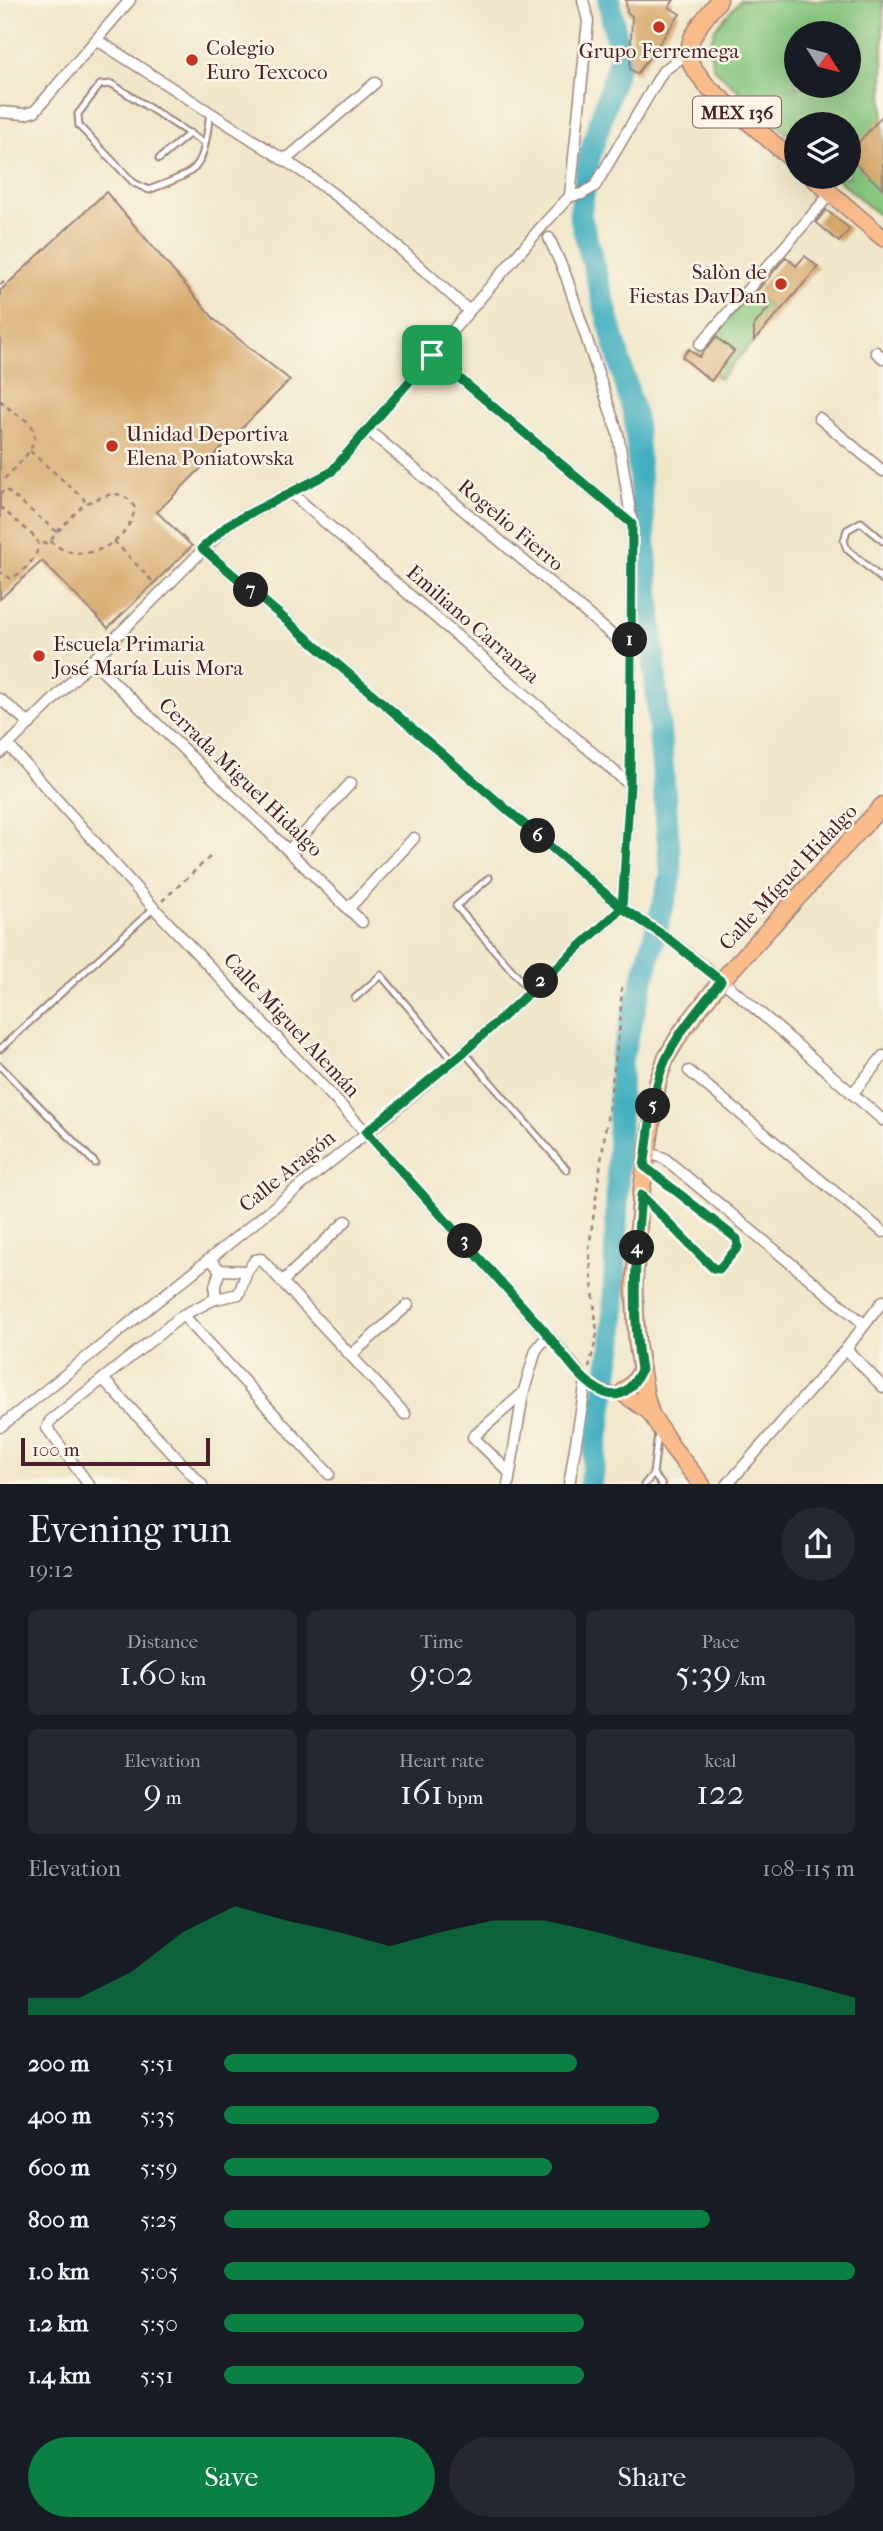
<!DOCTYPE html>
<meta charset="utf-8">
<style>
body{margin:0;font-family:"IM FELL French Canon",serif;background:#242831;color:#f1f3f6;height:100vh;display:flex;flex-direction:column;font-size:26px;white-space:nowrap}
*{box-sizing:border-box;margin:0}
p{font-size:23px;color:#9ea1a6}
.icon{flex:none;width:38px;height:38px;fill:none;stroke:currentColor;stroke-width:2;stroke-linecap:round;stroke-linejoin:round}
.map{position:relative;height:1484px;overflow:hidden}
.details{display:flex;flex-direction:column;background:#171b24;flex:1}
.details>*{flex:none}
.needle{width:46px;rotate:126deg}
.fabs{position:absolute;left:784px;top:21px;display:grid;gap:14px}
.fabs a{display:grid;place-items:center;width:77px;height:77px;border-radius:50%;background:#171b24;box-shadow:0 7px 28px #0002;font-size:35px}
.scale{position:absolute;left:21px;bottom:18px;width:189px;box-sizing:border-box;padding-left:7px;border:4px solid #4a1f2b;border-top:0;font-size:19px;line-height:24px;white-space:nowrap;color:#4a1f2b;-webkit-text-stroke:5px #fcf5e5;paint-order:stroke}
.pin{position:absolute;display:grid;place-items:center;width:60px;height:60px;color:#fff;margin:-30px;border-radius:14px;box-shadow:0 4px 10px #0006}
.km{position:absolute;width:35px;height:35px;margin:-18px;border-radius:50%;background:#222;color:#fff;font-size:19px;line-height:35px;text-align:center}
.round{display:grid;place-items:center;flex:none;width:74px;height:74px;border-radius:37px;background:#242831}
.summary{display:flex;align-items:center;justify-content:space-between;height:119px;padding:0 28px}
h1{font-size:38px;font-weight:600;line-height:52px}
.metrics{display:grid;grid-template-columns:repeat(3,1fr);gap:10px;height:119px;padding:7px 28px}
.metrics div{display:grid;align-content:center;border-radius:10px;background:#242831;text-align:center}
.metrics b{font-size:35px;font-weight:600}
.metrics small{font-size:19px;font-weight:400}
.metrics p{font-size:19px}
.chart{height:196px;padding:14px 28px}
.chart p{display:flex;justify-content:space-between}
.chart svg{width:100%;height:126px;margin-top:7px;fill:#0b8043;opacity:.7}
.action{display:flex;gap:14px;margin-top:auto;padding:14px 28px}
.action a{flex:1;height:80px;border-radius:42px;background:#0b8043;color:#fff;font-size:28px;font-weight:600;line-height:80px;text-align:center}
.action a+a{background:#242831;color:#f1f3f6}
ul{padding:0 28px;list-style:none;font-size:23px}
li{display:grid;grid-template-columns:112px 84px 1fr;align-items:center;height:52px}
li i{height:18px;border-radius:9px;background:#0b8043}
.map>svg:first-child{display:block}
.green{fill:#84c57d;stroke:#677254;stroke-width:2;fill-rule:evenodd}
.lines{fill:none;stroke-linecap:round;stroke-linejoin:round}
.river{stroke:#42afc0;stroke-width:23}
.building{fill:#d5a86b}
.service-casing{stroke:#9d837a;stroke-width:9}
.minor-casing{stroke:#9d837a;stroke-width:13}
.primary-casing{stroke:#9d837a;stroke-width:19}
.path{stroke:#9d837a;stroke-width:2.5;stroke-dasharray:5 5;stroke-linecap:butt}
.service{stroke:#fff;stroke-width:5}
.minor{stroke:#fff;stroke-width:10}
.primary{stroke:#fabb8b;stroke-width:16}
.route-casing{stroke:#fff;stroke-width:14}
.route{stroke:#0b8043;stroke-width:9}
.poi-dot{fill:#c8321e;stroke:#fcf5e5;stroke-width:2.5}
.labels{text-anchor:middle;stroke-width:5;stroke-linejoin:round;paint-order:stroke}
.shield{fill:#fcf5e5;stroke:#7f5f63;stroke-width:2}
.shield-label{font-size:19px;font-weight:bold;fill:#4a1f2b}
.poi-label{font-size:21px;fill:#4a1f2b;stroke:#fcf5e5;text-anchor:start}
.street-label{font-size:21px;fill:#4a1f2b;stroke:#fcf5e5}
</style>
<div class="map">
<svg width="883" height="1485" viewBox="0 0 883 1485">
<rect width="100%" height="100%" fill="#fcf5e5"/>
<filter id="ink" filterUnits="userSpaceOnUse"><feTurbulence type="fractalNoise" baseFrequency=".0143" numOctaves="2"/><feDisplacementMap in="SourceGraphic" scale="14" xChannelSelector="R" yChannelSelector="G"/><feConvolveMatrix kernelMatrix="1 2 1 2 8 2 1 2 1" color-interpolation-filters="sRGB"/></filter>
<filter id="wash" filterUnits="userSpaceOnUse"><feTurbulence type="fractalNoise" baseFrequency=".00686" numOctaves="4" result="noise"/><feDisplacementMap in="SourceGraphic" scale="28" xChannelSelector="R" yChannelSelector="G"/><feGaussianBlur stdDeviation="1.57" result="paint"/><feColorMatrix in="noise" values="0 0 0 0 0 0 0 0 0 0 0 0 0 0 0 0 0 1.4 0 .05"/><feComposite in="paint" operator="in"/></filter>
<g filter="url(#wash)">
<rect width="100%" height="100%" fill="#f0e7ca"/>
<g class="green">
<path d="M740 0H883V219L835 177H849V124H796V142L714 69 709 47 715 29ZM796 33H849V86H796Z"/>
<polygon points="752,291 770,306 758,336 720,379 694,359"/>
</g>
<g class="lines">
<polyline class="river" points="590,1485 613,1339 621,1060 671,876 635,418 580,215 589,158 620,58 609,0"/>
</g>
<g id="blocks">
<g class="building">
<polygon points="626,0 674,0 669,7 680,14 637,74 630,69 632,16 627,12"/>
<polygon points="883,115 883,189 849,158 849,153"/>
<polygon points="106,192 215,320 290,380 157,512 192,546 108,628 42,561 0,599 0,291"/>
<polygon points="826,210 850,229 839,242 816,222"/>
<polygon points="805,256 818,267 754,341 754,325 770,306 755,293 786,257 796,266"/>
<polygon points="716,337 734,351 711,381 682,357 689,349 699,357"/>
</g>
</g>
</g>
<g filter="url(#ink)">
<use href="#blocks" fill-opacity="0" stroke="#9d837a" stroke-width="2"/>
<g class="lines">
<defs>
<g id="service">
<path d="M204 143 112 84 100 85 78 114 79 126 134 183 149 190C162 184 179 180 191 171 206 161 207 130 210 113"/>
<polyline points="159,159 190,133"/>
<polyline points="883,541 861,522 847,530 844,541 847,549 883,580"/>
<polyline points="489,878 456,906 530,991"/>
<polyline points="355,998 381,975 453,1060"/>
<polyline points="0,1049 154,908"/>
<polyline points="464,1052 567,1170"/>
<polyline points="0,1066 95,1163"/>
<polyline points="645,1198 713,1268 719,1270 738,1247 737,1239 647,1168"/>
<polyline points="658,1433 653,1474 662,1485"/>
<polyline points="644,1485 653,1474"/>
</g>
<g id="minor">
<polyline points="97,40 309,176 367,219 469,311"/>
<polyline points="0,112 25,114 35,111 130,0"/>
<polyline points="281,159 290,156 375,83"/>
<polyline points="570,196 588,21 583,0"/>
<polyline points="700,345 831,193"/>
<polyline points="876,352 883,358"/>
<polyline points="432,355 632,524"/>
<polyline points="819,418 883,471"/>
<polyline points="368,430 630,650"/>
<polyline points="290,492 630,785"/>
<path d="M202 548 622 908C714 965 800 1050 883 1120"/>
<polyline points="92,661 362,922"/>
<polyline points="0,699 30,724"/>
<polyline points="8,745 154,908 366,1132 548,1335 586,1381 606,1393 625,1393"/>
<polyline points="0,753 229,524 331,472 544,224 570,196 582,194 595,186 663,71 688,53"/>
<polyline points="289,850 351,783"/>
<polyline points="348,909 414,838"/>
<polyline points="689,1071 883,1232"/>
<polyline points="852,1094 883,1056"/>
<polyline points="646,1152 664,1158 864,1324"/>
<polyline points="210,1259 220,1270 247,1271"/>
<polyline points="283,1281 346,1221"/>
<polyline points="215,1299 215,1286 220,1270"/>
<polyline points="183,1315 329,1474"/>
<polyline points="846,1349 883,1387"/>
<polyline points="351,1355 408,1305"/>
<polyline points="104,1380 202,1485"/>
<polyline points="0,1427 384,1119 464,1052 622,908 630,785 632,524 618,434 566,276 549,238"/>
<polyline points="509,1472 473,1437 522,1394"/>
<polyline points="89,1485 47,1428 50,1421 183,1315 215,1299 239,1294 247,1271 255,1260 261,1259 405,1414"/>
<polyline points="508,1485 523,1394 536,1350 548,1335"/>
<polyline points="569,1485 586,1381"/>
<polyline points="727,1485 846,1349 883,1301"/>
</g>
<g id="primary">
<polyline points="719,0 701,23 692,38 688,53 692,66 707,86 796,163"/>
<polyline points="812,177 883,238"/>
<polyline points="641,1370 635,1381 622,1393 650,1412"/>
<polyline points="702,1485 672,1447 651,1414 646,1397 637,1343 634,1287 641,1195 658,1081 666,1058 682,1031 721,981 883,805"/>
</g>
</defs>
<use href="#service" class="service-casing"/>
<use href="#minor" class="minor-casing"/>
<use href="#primary" class="primary-casing"/>
<g class="path">
<polyline points="0,285 8,279"/>
<path d="M0 400C8 409 17 414 27 421 50 440 15 467 2 481"/>
<polyline points="30,451 84,499 84,504 57,532"/>
<polyline points="0,495 5,489 57,532 50,541 40,545"/>
<path d="M0 507 37 539C43 554 23 572 11 579L0 572"/>
<path d="M50 541C80 568 128 546 135 508 121 484 104 497 84 504"/>
<polyline points="114,541 155,584"/>
<polyline points="162,901 212,855"/>
<polyline points="589,1368 597,1334 589,1248 620,1026 622,983"/>
</g>
<use href="#service" class="service"/>
<use href="#minor" class="minor"/>
<use href="#primary" class="primary"/>
</g>
</g>
<g class="lines" filter="url(#ink)">
<defs>
<path id="route" d="M432 355 632 524 630 785 622 908 464 1052 366 1132C425 1197 483 1262 542 1328 559 1347 581 1384 605 1393 623 1400 634 1385 641 1370 631 1311 636 1254 641 1195L713 1268 719 1269 738 1247 737 1239 644 1166C649 1138 650 1108 658 1081 668 1042 697 1012 721 981L666 937 622 908 202 548 229 524 331 472 432 355"/>
</defs>
<use href="#route" class="route-casing"/>
<use href="#route" class="route"/>
</g>
<g class="poi-dot">
<circle cx="659" cy="27" r="7"/>
<circle cx="192" cy="60" r="7"/>
<circle cx="781" cy="284" r="7"/>
<circle cx="112" cy="446" r="7"/>
<circle cx="39" cy="656" r="7"/>
</g>
<g class="labels">
<rect class="shield" x="693" y="96.5" width="88" height="31" rx="5"/>
<g class="shield-label">
<text x="737" y="119">MEX 136</text>
</g>
<g class="poi-label">
<text x="206" y="55">Colegio<tspan x="206" dy="24">Euro Texcoco</tspan></text>
<text x="659" y="58" text-anchor="middle">Grupo Ferremega</text>
<text x="767" y="279" text-anchor="end">Salòn de<tspan x="767" dy="24">Fiestas DavDan</tspan></text>
<text x="126" y="441">Unidad Deportiva<tspan x="126" dy="24">Elena Poniatowska</tspan></text>
<text x="53" y="651">Escuela Primaria<tspan x="53" dy="24">José María Luis Mora</tspan></text>
</g>
<g class="street-label">
<text transform="translate(511 525) rotate(40)" y="7">Rogelio Fierro</text>
<text transform="translate(473 624) rotate(41)" y="7">Emiliano Carranza</text>
<text transform="translate(241 777) rotate(44)" y="7">Cerrada Miguel Hidalgo</text>
<text transform="translate(788 877) rotate(-47)" y="7">Calle Míguel Hidalgo</text>
<text transform="translate(292 1025) rotate(47)" y="7">Calle Miguel Alemán</text>
<text transform="translate(287 1171) rotate(-39)" y="7">Calle Aragón</text>
</g>
</g>
</svg>
<div class="fabs">
<a><svg class="needle" viewBox="-14 -14 28 28"><path d="M0-13l5 13h-10z" fill="#e53935"/><path d="M0 13l5-13h-10z" fill="#9ea1a6"/></svg></a>
<a><svg class="icon" aria-label="layers" viewBox="0 0 24 24"><path d="M12 4l9 5-9 5-9-5zM3 14l9 5 9-5"/></svg></a>
</div>
<div class="scale">100 m</div>
<div class="pin" style="left:432px;top:355px;background:#1e9e55"><svg class="icon" aria-label="arrive" viewBox="0 0 24 24"><path d="M6 21V4h12l-3 4 3 4H6"/></svg></div>
<b class="km" style="left:630px;top:640px">1</b>
<b class="km" style="left:541px;top:981px">2</b>
<b class="km" style="left:465px;top:1241px">3</b>
<b class="km" style="left:637px;top:1248px">4</b>
<b class="km" style="left:653px;top:1106px">5</b>
<b class="km" style="left:538px;top:836px">6</b>
<b class="km" style="left:251px;top:590px">7</b>
</div>
<section class="details">
<div class="summary"><div><h1>Evening run</h1><p>19:12</p></div><a class="round"><svg class="icon" aria-label="share" viewBox="0 0 24 24"><path d="M12 15V3M7 8l5-5 5 5M5 13v7h14v-7"/></svg></a></div>
<div class="metrics">
<div><p>Distance</p><b>1.60<small> km</small></b></div>
<div><p>Time</p><b>9:02</b></div>
<div><p>Pace</p><b>5:39<small> /km</small></b></div>
</div>
<div class="metrics">
<div><p>Elevation</p><b>9<small> m</small></b></div>
<div><p>Heart rate</p><b>161<small> bpm</small></b></div>
<div><p>kcal</p><b>122</b></div>
</div>
<div class="chart"><p><span>Elevation</span>108–115 m</p>
<svg viewBox="0 0 160 44" preserveAspectRatio="none"><path d="M0 44V38L10 38L20 29L30 15L40 6L50 11L60 15L70 20L80 15L90 11L100 11L110 15L120 20L130 24L140 29L150 33L160 38V44z"/></svg>
</div>
<ul>
<li><b>200 m</b>5:51<i style="width:56%"></i></li>
<li><b>400 m</b>5:35<i style="width:69%"></i></li>
<li><b>600 m</b>5:59<i style="width:52%"></i></li>
<li><b>800 m</b>5:25<i style="width:77%"></i></li>
<li><b>1.0 km</b>5:05<i style="width:100%"></i></li>
<li><b>1.2 km</b>5:50<i style="width:57%"></i></li>
<li><b>1.4 km</b>5:51<i style="width:57%"></i></li>
</ul>
<div class="action"><a>Save</a><a>Share</a></div>
</section>
